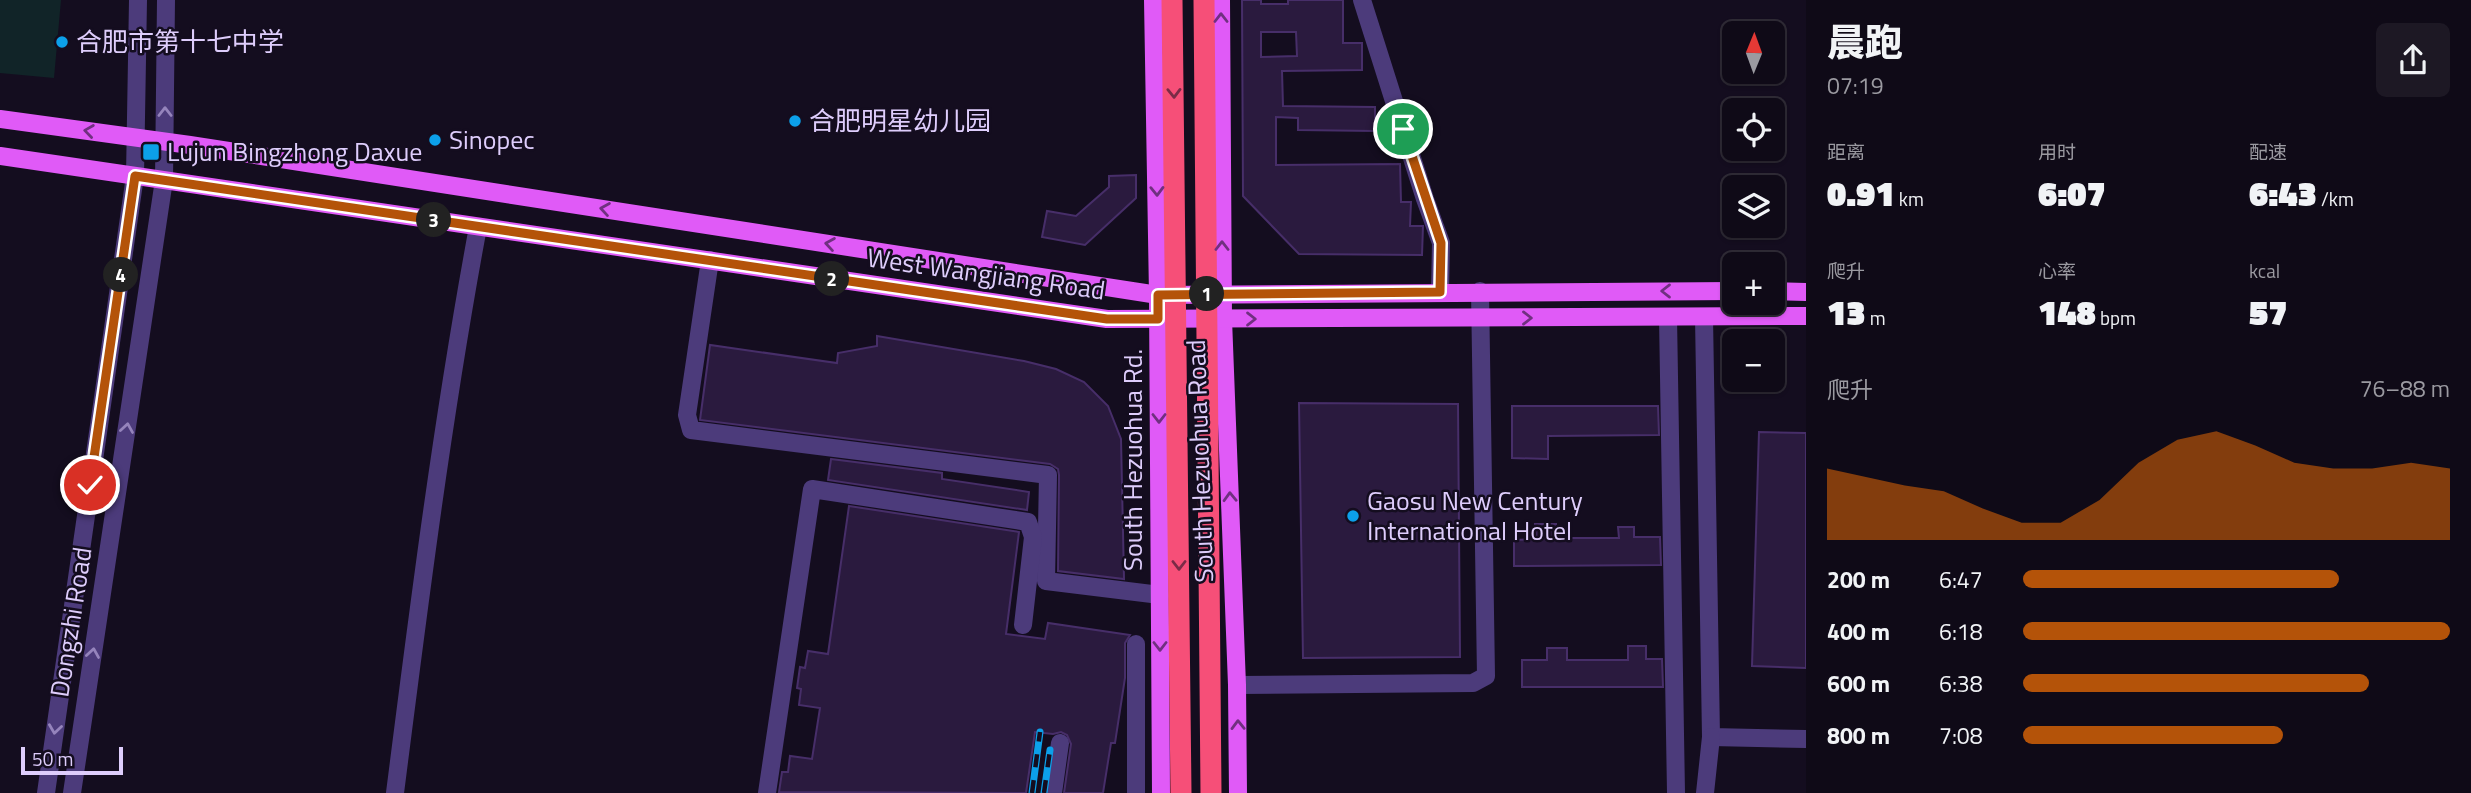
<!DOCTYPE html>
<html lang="zh">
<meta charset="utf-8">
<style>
body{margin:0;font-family:"Titillium Web","Noto Sans SC",sans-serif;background:#1d1824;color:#f1f3f6;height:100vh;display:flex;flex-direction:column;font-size:26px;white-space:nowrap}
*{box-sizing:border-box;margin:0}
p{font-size:23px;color:#9b9aa1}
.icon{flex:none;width:38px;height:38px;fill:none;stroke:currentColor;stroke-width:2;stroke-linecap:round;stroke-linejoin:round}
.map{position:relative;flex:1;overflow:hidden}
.sheet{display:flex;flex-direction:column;background:#0f0a17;width:665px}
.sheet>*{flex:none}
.needle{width:46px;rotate:1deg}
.buttons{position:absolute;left:1722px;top:21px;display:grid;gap:14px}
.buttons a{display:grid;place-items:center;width:63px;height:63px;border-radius:10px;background:#0f0a17;box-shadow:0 2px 5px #0004,0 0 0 2px #2f2b36;font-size:35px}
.scale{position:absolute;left:21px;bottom:18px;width:102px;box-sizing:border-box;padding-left:7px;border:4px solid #decdfc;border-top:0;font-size:19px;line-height:24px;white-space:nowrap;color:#decdfc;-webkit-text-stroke:5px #140d1f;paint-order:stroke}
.pin{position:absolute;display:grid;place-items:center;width:60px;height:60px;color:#fff;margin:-30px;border:4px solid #fff;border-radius:50%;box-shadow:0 2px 7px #0007}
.km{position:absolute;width:35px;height:35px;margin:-18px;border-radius:50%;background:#222;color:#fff;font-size:19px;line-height:35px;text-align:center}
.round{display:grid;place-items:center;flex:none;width:74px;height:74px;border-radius:10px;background:#1d1824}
.summary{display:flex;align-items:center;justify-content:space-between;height:119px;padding:0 21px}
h1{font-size:38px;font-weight:800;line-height:52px}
.figures{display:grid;grid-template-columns:repeat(3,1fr);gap:10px;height:119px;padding:7px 21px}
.figures div{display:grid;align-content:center}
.figures b{font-size:35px;font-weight:800}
.figures small{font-size:19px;font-weight:400}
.figures p{font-size:19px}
.chart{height:196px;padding:14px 21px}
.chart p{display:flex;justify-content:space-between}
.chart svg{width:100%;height:126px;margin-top:7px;fill:#b45309;opacity:.7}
ul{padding:0 21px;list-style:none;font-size:23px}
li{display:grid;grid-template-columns:112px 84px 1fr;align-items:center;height:52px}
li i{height:18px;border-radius:9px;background:#b45309}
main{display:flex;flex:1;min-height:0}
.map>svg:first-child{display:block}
.green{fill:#112428}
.building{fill:#2a1a3e;stroke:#472e69;stroke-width:2;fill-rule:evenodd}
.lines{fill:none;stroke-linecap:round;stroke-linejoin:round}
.minor{stroke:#4c3b7b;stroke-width:18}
.major{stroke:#e05af7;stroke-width:18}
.rail-casing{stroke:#0ca0ea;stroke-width:7}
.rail{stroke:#140d1f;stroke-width:4.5;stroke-dasharray:13;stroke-linecap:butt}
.highway-bridge{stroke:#f64f78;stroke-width:21}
.oneway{stroke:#703080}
.oneway2{stroke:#7a2b47}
.oneway3{stroke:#9584bc}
.route-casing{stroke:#fff;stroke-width:14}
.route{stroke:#b45309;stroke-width:9}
.poi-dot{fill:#0ca0ea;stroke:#140d1f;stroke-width:2.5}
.labels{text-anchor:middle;stroke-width:5;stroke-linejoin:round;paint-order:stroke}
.poi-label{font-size:26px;fill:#decdfc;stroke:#140d1f;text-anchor:start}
.street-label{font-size:26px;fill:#decdfc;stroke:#140d1f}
</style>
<main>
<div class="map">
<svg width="1806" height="793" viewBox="0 0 1806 793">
<rect width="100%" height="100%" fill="#140d1f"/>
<polygon class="green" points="0,0 61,0 54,78 0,73"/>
<g class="building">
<path d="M1242 0H1261V4H1288V0H1343V43H1362V70L1282 71 1283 106 1375 107V131L1298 130V118L1276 117V165L1400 164 1401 202H1411L1410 226H1423L1422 255 1299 254 1243 196ZM1261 32H1296L1297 56 1261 57Z"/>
<polygon points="1136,175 1136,198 1085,245 1042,237 1047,211 1076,216 1109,187 1109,176"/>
<polygon points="877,336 1024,361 1056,369 1084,382 1108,406 1121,439 1124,579 1058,571 1059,475 1058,469 1050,464 700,420 710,345 837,363 838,353 877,346"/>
<polygon points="1299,403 1458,404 1460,657 1303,658"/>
<polygon points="1512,406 1658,406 1659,435 1548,436 1548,459 1512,458"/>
<polygon points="1759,432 1806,433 1806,668 1752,666"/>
<polygon points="831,459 942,473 942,479 1029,492 1027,510 828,480"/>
<polygon points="849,506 1019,532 1006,634 1045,639 1048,623 1130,635 1125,643 1125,678 1115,743 1111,743 1103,793 1064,793 1071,744 1067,735 1061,732 1053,734 1035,732 1026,793 779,792 782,772 788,772 790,756 812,759 820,708 799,705 801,689 797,688 800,667 805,668 808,651 828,654"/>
<polygon points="1535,524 1556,524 1556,538 1619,538 1618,527 1634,527 1634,537 1660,537 1661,565 1514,566 1514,540 1536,539"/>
<polygon points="1628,646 1646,646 1646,659 1662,659 1663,687 1522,687 1522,660 1547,660 1547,648 1567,648 1567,660 1628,660"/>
</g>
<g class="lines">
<g class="minor">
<polyline points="1362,0 1425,199 1441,243 1440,292"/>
<polyline points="710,260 687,415 691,430 1048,475 1046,581 1160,595"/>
<polyline points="1668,317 1676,793"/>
<polyline points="1704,317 1711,737 1806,739"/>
<polyline points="1237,685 1473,683 1486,676 1480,291"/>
<polyline points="46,793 135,176 138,0"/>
<polyline points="72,793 164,180 166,0"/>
<path d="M395 793C419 604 443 415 478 227"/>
<polyline points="767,793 812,489 1028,522 1033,537 1023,625"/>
<polyline points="1053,793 1060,743"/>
<polyline points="1136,793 1136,644"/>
<polyline points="1705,793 1711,737"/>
</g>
<g class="major">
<polyline points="1153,0 1158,295 1161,793"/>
<polyline points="1221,0 1223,319 1237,685 1238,793"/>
<polyline points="0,119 190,145 1158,295 1734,291"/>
<polyline points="0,156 1107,319 1806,316"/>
<polyline points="1773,291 1806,292"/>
</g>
<defs>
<g id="rail">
<polyline points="1032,793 1040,732"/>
<polyline points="1044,793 1050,750"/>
</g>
</defs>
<use href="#rail" class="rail-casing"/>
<use href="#rail" class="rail"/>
<g class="highway-bridge">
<polyline points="1172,0 1181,793"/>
<polyline points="1204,0 1211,793"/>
</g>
</g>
<defs><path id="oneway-chevron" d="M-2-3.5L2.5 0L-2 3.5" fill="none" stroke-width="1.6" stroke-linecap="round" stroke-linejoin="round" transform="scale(1.75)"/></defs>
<g class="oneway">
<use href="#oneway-chevron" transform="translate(1221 18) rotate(-90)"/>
<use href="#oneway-chevron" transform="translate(89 131) rotate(-172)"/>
<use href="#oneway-chevron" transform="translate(1157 191) rotate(89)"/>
<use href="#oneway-chevron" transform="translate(605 209) rotate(-171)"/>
<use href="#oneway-chevron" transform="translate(830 244) rotate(-171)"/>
<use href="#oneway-chevron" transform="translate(1222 246) rotate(-90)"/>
<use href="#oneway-chevron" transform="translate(1666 291) rotate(180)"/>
<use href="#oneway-chevron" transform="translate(1527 318)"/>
<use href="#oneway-chevron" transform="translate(1251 319)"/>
<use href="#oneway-chevron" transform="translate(1159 418) rotate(90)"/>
<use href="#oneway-chevron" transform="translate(1230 497) rotate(-92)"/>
<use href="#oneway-chevron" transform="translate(1160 646) rotate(90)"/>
<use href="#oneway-chevron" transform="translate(1238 725) rotate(-91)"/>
</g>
<g class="oneway2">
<use href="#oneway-chevron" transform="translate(1174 93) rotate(89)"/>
<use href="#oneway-chevron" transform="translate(1179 565) rotate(90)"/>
</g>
<g class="oneway3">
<use href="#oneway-chevron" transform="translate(165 112) rotate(-90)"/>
<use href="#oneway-chevron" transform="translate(127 428) rotate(-81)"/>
<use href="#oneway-chevron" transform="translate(93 653) rotate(-81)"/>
<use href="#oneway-chevron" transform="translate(55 729) rotate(98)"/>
</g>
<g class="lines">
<defs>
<polyline id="route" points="90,485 135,176 1107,319 1158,319 1158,295 1440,292 1441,243 1403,129"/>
</defs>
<use href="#route" class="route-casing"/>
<use href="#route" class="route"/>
</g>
<g class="poi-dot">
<circle cx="62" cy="42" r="7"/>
<circle cx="795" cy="121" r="7"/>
<circle cx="435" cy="140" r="7"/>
<rect x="142" y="143" width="18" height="18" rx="3.5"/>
<circle cx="1353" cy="516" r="7"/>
</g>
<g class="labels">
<g class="poi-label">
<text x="76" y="51">合肥市第十七中学</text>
<text x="809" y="130">合肥明星幼儿园</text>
<text x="449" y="149">Sinopec</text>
<text x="167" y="161">Lujun Bingzhong Daxue</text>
<text x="1367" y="510">Gaosu New Century<tspan x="1367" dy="30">International Hotel</tspan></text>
</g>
<g class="street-label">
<text transform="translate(986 274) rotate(8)" y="9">West Wangjiang Road</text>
<text transform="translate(1133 460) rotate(-90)" y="9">South Hezuohua Rd.</text>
<text transform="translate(1200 461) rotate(-92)" y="9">South Hezuohua Road</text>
<text transform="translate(71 622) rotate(-81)" y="9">Dongzhi Road</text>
</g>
</g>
</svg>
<div class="buttons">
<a><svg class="needle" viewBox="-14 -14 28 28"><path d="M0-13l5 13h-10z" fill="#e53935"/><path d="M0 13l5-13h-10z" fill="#9b9aa1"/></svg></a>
<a><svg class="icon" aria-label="locate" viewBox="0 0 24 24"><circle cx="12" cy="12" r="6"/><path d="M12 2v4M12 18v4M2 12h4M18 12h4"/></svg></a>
<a><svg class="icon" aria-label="layers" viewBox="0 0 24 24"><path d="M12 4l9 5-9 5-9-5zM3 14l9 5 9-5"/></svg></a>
<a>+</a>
<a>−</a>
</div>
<div class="scale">50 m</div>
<div class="pin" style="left:1403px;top:129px;background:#1e9e55"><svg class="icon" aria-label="arrive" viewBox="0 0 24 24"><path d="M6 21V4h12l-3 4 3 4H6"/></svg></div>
<div class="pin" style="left:90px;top:485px;background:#d93025"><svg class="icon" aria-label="check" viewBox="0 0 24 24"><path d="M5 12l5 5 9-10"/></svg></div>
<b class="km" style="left:1207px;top:294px">1</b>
<b class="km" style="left:832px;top:279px">2</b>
<b class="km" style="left:434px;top:220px">3</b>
<b class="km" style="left:121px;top:275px">4</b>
</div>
<section class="sheet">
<div class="summary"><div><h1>晨跑</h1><p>07:19</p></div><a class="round"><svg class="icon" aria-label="share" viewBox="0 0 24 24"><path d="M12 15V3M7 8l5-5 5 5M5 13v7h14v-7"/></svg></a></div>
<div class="figures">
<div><p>距离</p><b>0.91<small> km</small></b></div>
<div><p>用时</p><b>6:07</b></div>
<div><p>配速</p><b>6:43<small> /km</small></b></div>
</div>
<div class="figures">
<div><p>爬升</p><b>13<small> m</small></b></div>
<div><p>心率</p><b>148<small> bpm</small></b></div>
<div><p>kcal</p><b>57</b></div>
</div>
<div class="chart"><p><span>爬升</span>76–88 m</p>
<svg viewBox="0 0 160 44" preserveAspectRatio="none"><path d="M0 44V19L10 22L20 25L30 27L40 33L50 38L60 38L70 30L80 17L90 9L100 6L110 11L120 17L130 19L140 19L150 17L160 19V44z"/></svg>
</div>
<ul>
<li><b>200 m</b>6:47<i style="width:74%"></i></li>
<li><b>400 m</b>6:18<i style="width:100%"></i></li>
<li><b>600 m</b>6:38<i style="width:81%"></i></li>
<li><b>800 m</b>7:08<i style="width:61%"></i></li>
</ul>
</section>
</main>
